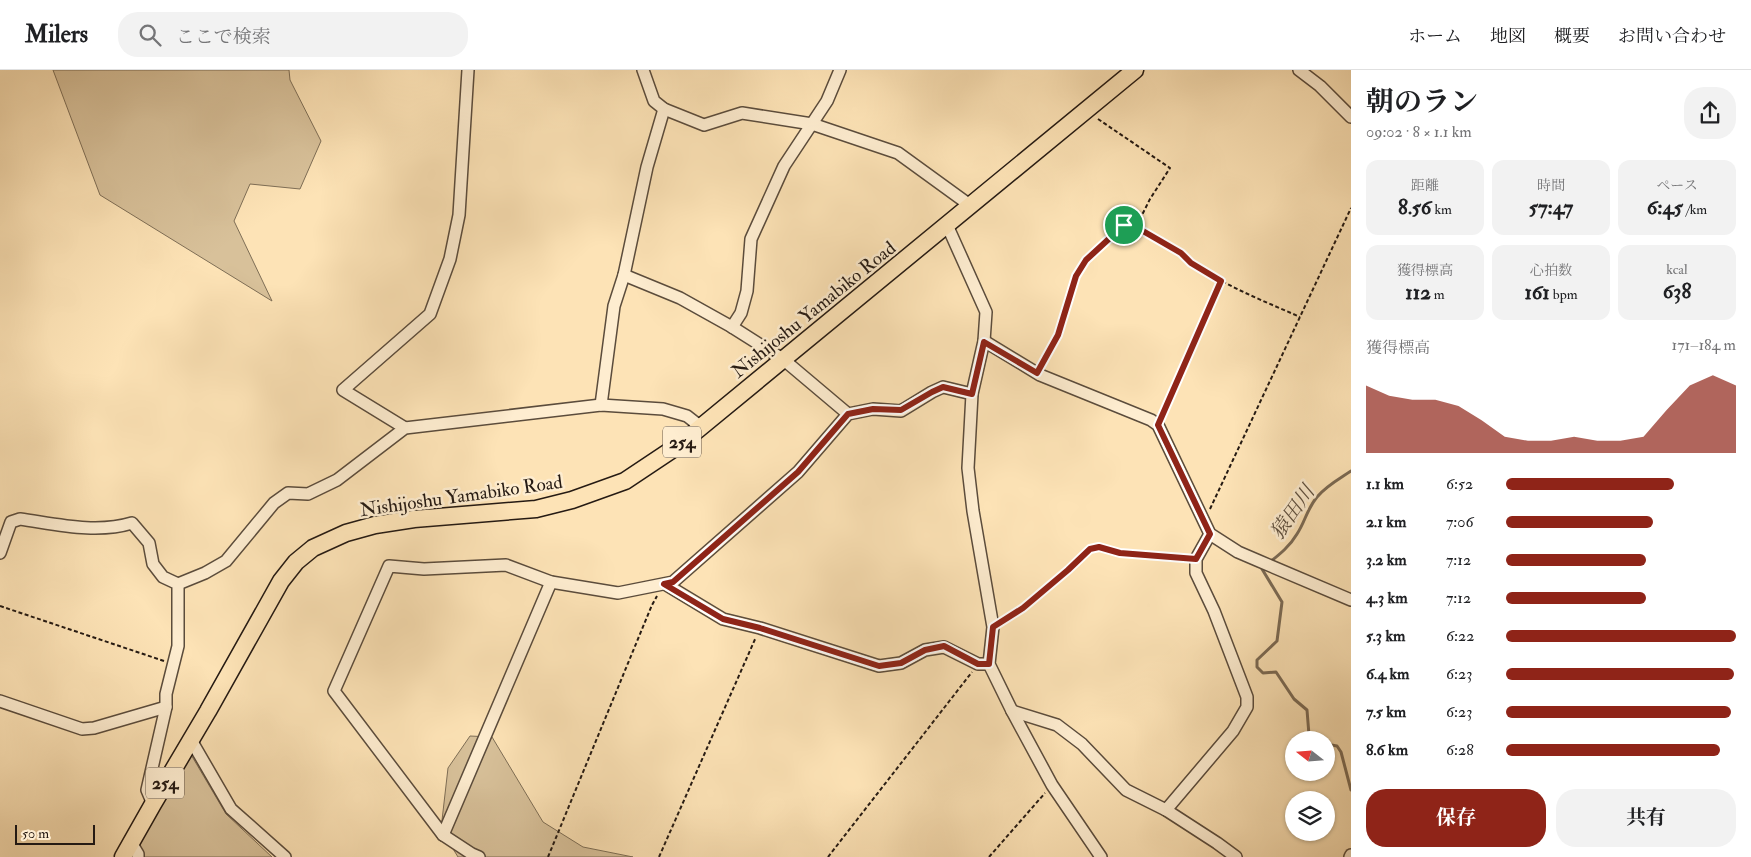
<!DOCTYPE html>
<html lang="ja">
<meta charset="utf-8">
<style>
body{margin:0;font-family:"IM FELL Double Pica","Noto Serif JP",serif;background:#f2f2f2;color:#202124;height:100vh;display:flex;flex-direction:column;font-size:19px;white-space:nowrap}
*{box-sizing:border-box;margin:0}
p{font-size:16px;color:#757577}
.icon{flex:none;width:28px;height:28px;fill:none;stroke:currentColor;stroke-width:2;stroke-linecap:round;stroke-linejoin:round}
.map{position:relative;flex:1;overflow:hidden}
.details{display:flex;flex-direction:column;background:#fff;width:400px}
.details>*{flex:none}
.needle{width:32px;rotate:287deg}
.controls{position:absolute;left:1285px;top:661px;display:grid;gap:10px}
.controls a{display:grid;place-items:center;width:50px;height:50px;border-radius:50%;background:#fff;box-shadow:0 1px 4px #0004;font-size:25px}
.scale{position:absolute;left:15px;bottom:12px;width:80px;box-sizing:border-box;padding-left:5px;border:2px solid #251a13;border-top:0;font-size:14px;line-height:18px;white-space:nowrap;color:#251a13;-webkit-text-stroke:4px #feedd0;paint-order:stroke}
.pin{position:absolute;display:grid;place-items:center;width:42px;height:42px;color:#fff;margin:-21px;border:2px solid #fff;border-radius:50%;box-shadow:0 1px 5px #0007}
.round{display:grid;place-items:center;flex:none;width:52px;height:52px;border-radius:20px;background:#f2f2f2}
.summary{display:flex;align-items:center;justify-content:space-between;height:85px;padding:0 15px}
h1{font-size:28px;font-weight:700;line-height:38px}
.metrics{display:grid;grid-template-columns:repeat(3,1fr);gap:8px;height:85px;padding:5px 15px}
.metrics div{display:grid;align-content:center;border-radius:12px;background:#f2f2f2;text-align:center}
.metrics b{font-size:21px;font-weight:700}
.metrics small{font-size:14px;font-weight:400}
.metrics p{font-size:14px}
.chart{height:140px;padding:10px 15px}
.chart p{display:flex;justify-content:space-between}
.chart svg{width:100%;height:90px;margin-top:5px;fill:#8f2418;opacity:.7}
.primary-button{display:flex;gap:10px;margin-top:auto;padding:10px 15px}
.primary-button a{flex:1;height:58px;border-radius:20px;background:#8f2418;color:#fff;font-size:20px;font-weight:700;line-height:58px;text-align:center}
.primary-button a+a{background:#f2f2f2;color:#202124}
ul{padding:0 15px;list-style:none;font-size:16px}
li{display:grid;grid-template-columns:80px 60px 1fr;align-items:center;height:38px}
li i{height:12px;border-radius:6px;background:#8f2418}
header{display:flex;align-items:center;gap:30px;box-sizing:border-box;height:70px;padding:0 25px;background:#fff;border-bottom:1px solid #e0e0e0}
header strong{font-size:24px}
nav{display:flex;gap:28px;margin-inline-start:auto;font-size:18px}
.search{width:350px;height:45px;background:#f2f2f2;display:flex;align-items:center;gap:12px;box-sizing:border-box;padding:0 18px;border-radius:20px;color:#757577;font-size:19px}
main{display:flex;flex:1;min-height:0}
.map>svg:first-child{display:block}
.green{fill:#d8c19a;stroke:#7e6e56}
.lines{fill:none;stroke-linecap:round;stroke-linejoin:round}
.stream{stroke:#7b6a54;stroke-width:3}
.minor-casing{stroke:#5b4c3c;stroke-width:14}
.highway-casing{stroke:#251a13;stroke-width:19}
.path{stroke:#251a13;stroke-width:2;stroke-dasharray:4 2.5;stroke-linecap:butt}
.minor{stroke:#feedd0;stroke-width:11}
.highway{stroke:#fde3b6;stroke-width:16}
.route-casing{stroke:#fff;stroke-width:10}
.route{stroke:#8f2418;stroke-width:6}
.labels{text-anchor:middle;stroke-width:5;stroke-linejoin:round;paint-order:stroke}
.shield{fill:#feedd0;stroke:#66594c;stroke-width:1}
.shield-label{font-size:18px;font-weight:bold;fill:#251a13}
.street-label{font-size:19px;fill:#251a13;stroke:#feedd0}
.water-label{font-size:20px;font-style:italic;fill:#5e4f3e;stroke:#feedd0}
</style>
<header>
<strong>Milers</strong>
<div class="search"><svg class="icon" aria-label="search" viewBox="0 0 24 24"><circle cx="10" cy="10" r="6"/><path d="M15 15l6 6"/></svg>ここで検索</div>
<nav><a>ホーム</a><a>地図</a><a>概要</a><a>お問い合わせ</a></nav>
</header>
<main>
<div class="map">
<svg width="1351" height="787" viewBox="0 0 1351 787">
<rect width="100%" height="100%" fill="#fde3b6"/>
<filter id="stains"><feTurbulence type="fractalNoise" baseFrequency=".004" numOctaves="4"/><feColorMatrix values="0 0 0 0 .2 0 0 0 0 .09 0 0 0 0 .02 0 0 0 .5 -.17"/></filter>
<radialGradient id="worn" r=".72"><stop offset=".6" stop-color="#630" stop-opacity="0"/><stop offset="1" stop-color="#630" stop-opacity=".3"/></radialGradient>
<g class="green">
<polygon points="53,0 289,0 290,10 321,71 300,119 250,114 234,151 272,231 100,125"/>
<polygon points="470,666 492,667 543,752 583,777 633,787 458,787 441,759 448,698"/>
<polygon points="190,683 226,744 272,787 141,787 139,771"/>
</g>
<g class="lines">
<g class="stream">
<path d="M1270 492C1280 484 1290 476 1297 464 1305 452 1307 439 1317 427 1326 416 1339 409 1351 401"/>
<polyline points="1265,496 1262,499 1282,532 1277,571 1257,590 1257,597 1263,603 1276,602 1294,629 1307,640 1309,665 1314,670"/>
<polyline points="1326,674 1337,676 1341,682 1351,720"/>
</g>
<defs>
<g id="minor">
<polyline points="643,0 654,31 664,39 704,55 742,43 812,54 898,83 971,136"/>
<polyline points="1299,0 1320,16 1351,47"/>
<polyline points="947,155 986,242 984,271 972,324 968,398 973,441 993,557 989,594 1012,641 1052,715 1101,787"/>
<polyline points="624,205 680,228 732,257 784,290 848,344"/>
<polyline points="732,257 741,243 747,221 751,169 784,96 827,31 840,0"/>
<polyline points="984,271 1040,305 1151,350 1158,355 1210,464 1238,482 1259,491 1351,530"/>
<polyline points="601,335 614,236 624,205 647,97 664,39"/>
<polyline points="405,358 343,320 430,244 450,189 459,145 468,0"/>
<path d="M0 483 11 452 20 449C56 454 96 464 132 453L149 473 153 494 163 507 178 514V576L166 624V637L147 720 153 734"/>
<polyline points="178,514 205,503 226,491 274,433 288,423 308,424 337,410 405,358 601,335 663,339 687,346 701,357"/>
<polyline points="665,514 723,549 760,558 879,596 901,593 925,580 944,577 978,594 989,594"/>
<polyline points="0,631 82,659 94,658 166,637"/>
<polyline points="1012,641 1057,655 1082,674 1126,720 1166,740 1217,773 1236,787"/>
<polyline points="191,670 231,739 285,787"/>
<polyline points="1166,740 1233,661 1247,637 1247,627 1214,541 1196,503 1196,489 1210,464"/>
<polyline points="443,765 551,512"/>
<polyline points="132,774 138,784 138,787"/>
<polyline points="479,787 472,784 443,765 334,621 389,496 424,499 506,495 551,512 618,523 673,512 798,402 848,344 873,339 901,341 932,322 943,317 972,324"/>
<polyline points="1350,787 1351,785"/>
</g>
<polyline id="highway" points="123,787 153,734 208,641 281,511 296,492 313,478 346,463 375,455 414,449 536,439 572,430 625,411 679,375 1135,0"/>
</defs>
<use href="#minor" class="minor-casing"/>
<use href="#highway" class="highway-casing"/>
<g class="path">
<polyline points="1098,49 1170,98 1150,129 1136,157"/>
<path d="M1042 294 1058 265 1076 206 1086 190 1124 155C1159 161 1189 193 1220 210 1245 224 1273 235 1300 247"/>
<polyline points="1162,346 1221,211"/>
<polyline points="1210,439 1351,138"/>
<polyline points="0,536 164,591"/>
<polyline points="1003,551 1023,538 1069,500 1090,479 1099,477 1120,483 1186,489"/>
<polyline points="548,787 652,535 657,526"/>
<polyline points="659,787 756,567"/>
<polyline points="828,787 972,602"/>
<polyline points="989,787 1045,723"/>
</g>
<use href="#minor" class="minor"/>
<use href="#highway" class="highway"/>
</g>
<g class="lines">
<defs>
<polygon id="route" points="1124,155 1136,157 1181,183 1191,193 1221,211 1158,355 1210,464 1196,489 1120,483 1099,477 1090,479 1068,500 1023,538 993,557 989,594 978,594 944,576 925,580 901,593 879,596 760,558 723,549 664,514 673,512 798,402 848,344 873,339 901,340 932,322 943,317 972,324 984,272 1037,303 1058,265 1076,206 1086,190"/>
</defs>
<use href="#route" class="route-casing"/>
<use href="#route" class="route"/>
</g>
<g class="labels">
<g class="shield">
<rect x="663" y="356.5" width="38" height="31" rx="4"/>
<rect x="146" y="697.5" width="38" height="31" rx="4"/>
</g>
<g class="shield-label">
<text x="682" y="378">254</text>
<text x="165" y="719">254</text>
</g>
<g class="street-label">
<text transform="translate(813 239) rotate(-39)" y="7">Nishijoshu Yamabiko Road</text>
<text transform="translate(461 425) rotate(-8)" y="7">Nishijoshu Yamabiko Road</text>
</g>
<g class="water-label">
<text transform="translate(1292 442) rotate(-55)" y="7">猿田川</text>
</g>
</g>
<rect width="100%" height="100%" filter="url(#stains)"/>
<rect width="100%" height="100%" fill="url(#worn)"/>
</svg>
<div class="controls">
<a><svg class="needle" viewBox="-14 -14 28 28"><path d="M0-13l5 13h-10z" fill="#e53935"/><path d="M0 13l5-13h-10z" fill="#757577"/></svg></a>
<a><svg class="icon" aria-label="layers" viewBox="0 0 24 24"><path d="M12 4l9 5-9 5-9-5zM3 14l9 5 9-5"/></svg></a>
</div>
<div class="scale">50 m</div>
<div class="pin" style="left:1124px;top:155px;background:#1e9e55"><svg class="icon" aria-label="arrive" viewBox="0 0 24 24"><path d="M6 21V4h12l-3 4 3 4H6"/></svg></div>
</div>
<section class="details">
<div class="summary"><div><h1>朝のラン</h1><p>09:02 · 8 × 1.1 km</p></div><a class="round"><svg class="icon" aria-label="share" viewBox="0 0 24 24"><path d="M12 15V3M7 8l5-5 5 5M5 13v7h14v-7"/></svg></a></div>
<div class="metrics">
<div><p>距離</p><b>8.56<small> km</small></b></div>
<div><p>時間</p><b>57:47</b></div>
<div><p>ペース</p><b>6:45<small> /km</small></b></div>
</div>
<div class="metrics">
<div><p>獲得標高</p><b>112<small> m</small></b></div>
<div><p>心拍数</p><b>161<small> bpm</small></b></div>
<div><p>kcal</p><b>638</b></div>
</div>
<div class="chart"><p><span>獲得標高</span>171–184 m</p>
<svg viewBox="0 0 160 44" preserveAspectRatio="none"><path d="M0 44V11L10 16L20 18L30 18L40 21L50 28L60 36L70 38L80 38L90 36L100 38L110 38L120 36L130 23L140 11L150 6L160 11V44z"/></svg>
</div>
<ul>
<li><b>1.1 km</b>6:52<i style="width:73%"></i></li>
<li><b>2.1 km</b>7:06<i style="width:64%"></i></li>
<li><b>3.2 km</b>7:12<i style="width:61%"></i></li>
<li><b>4.3 km</b>7:12<i style="width:61%"></i></li>
<li><b>5.3 km</b>6:22<i style="width:100%"></i></li>
<li><b>6.4 km</b>6:23<i style="width:99%"></i></li>
<li><b>7.5 km</b>6:23<i style="width:98%"></i></li>
<li><b>8.6 km</b>6:28<i style="width:93%"></i></li>
</ul>
<div class="primary-button"><a>保存</a><a>共有</a></div>
</section>
</main>
